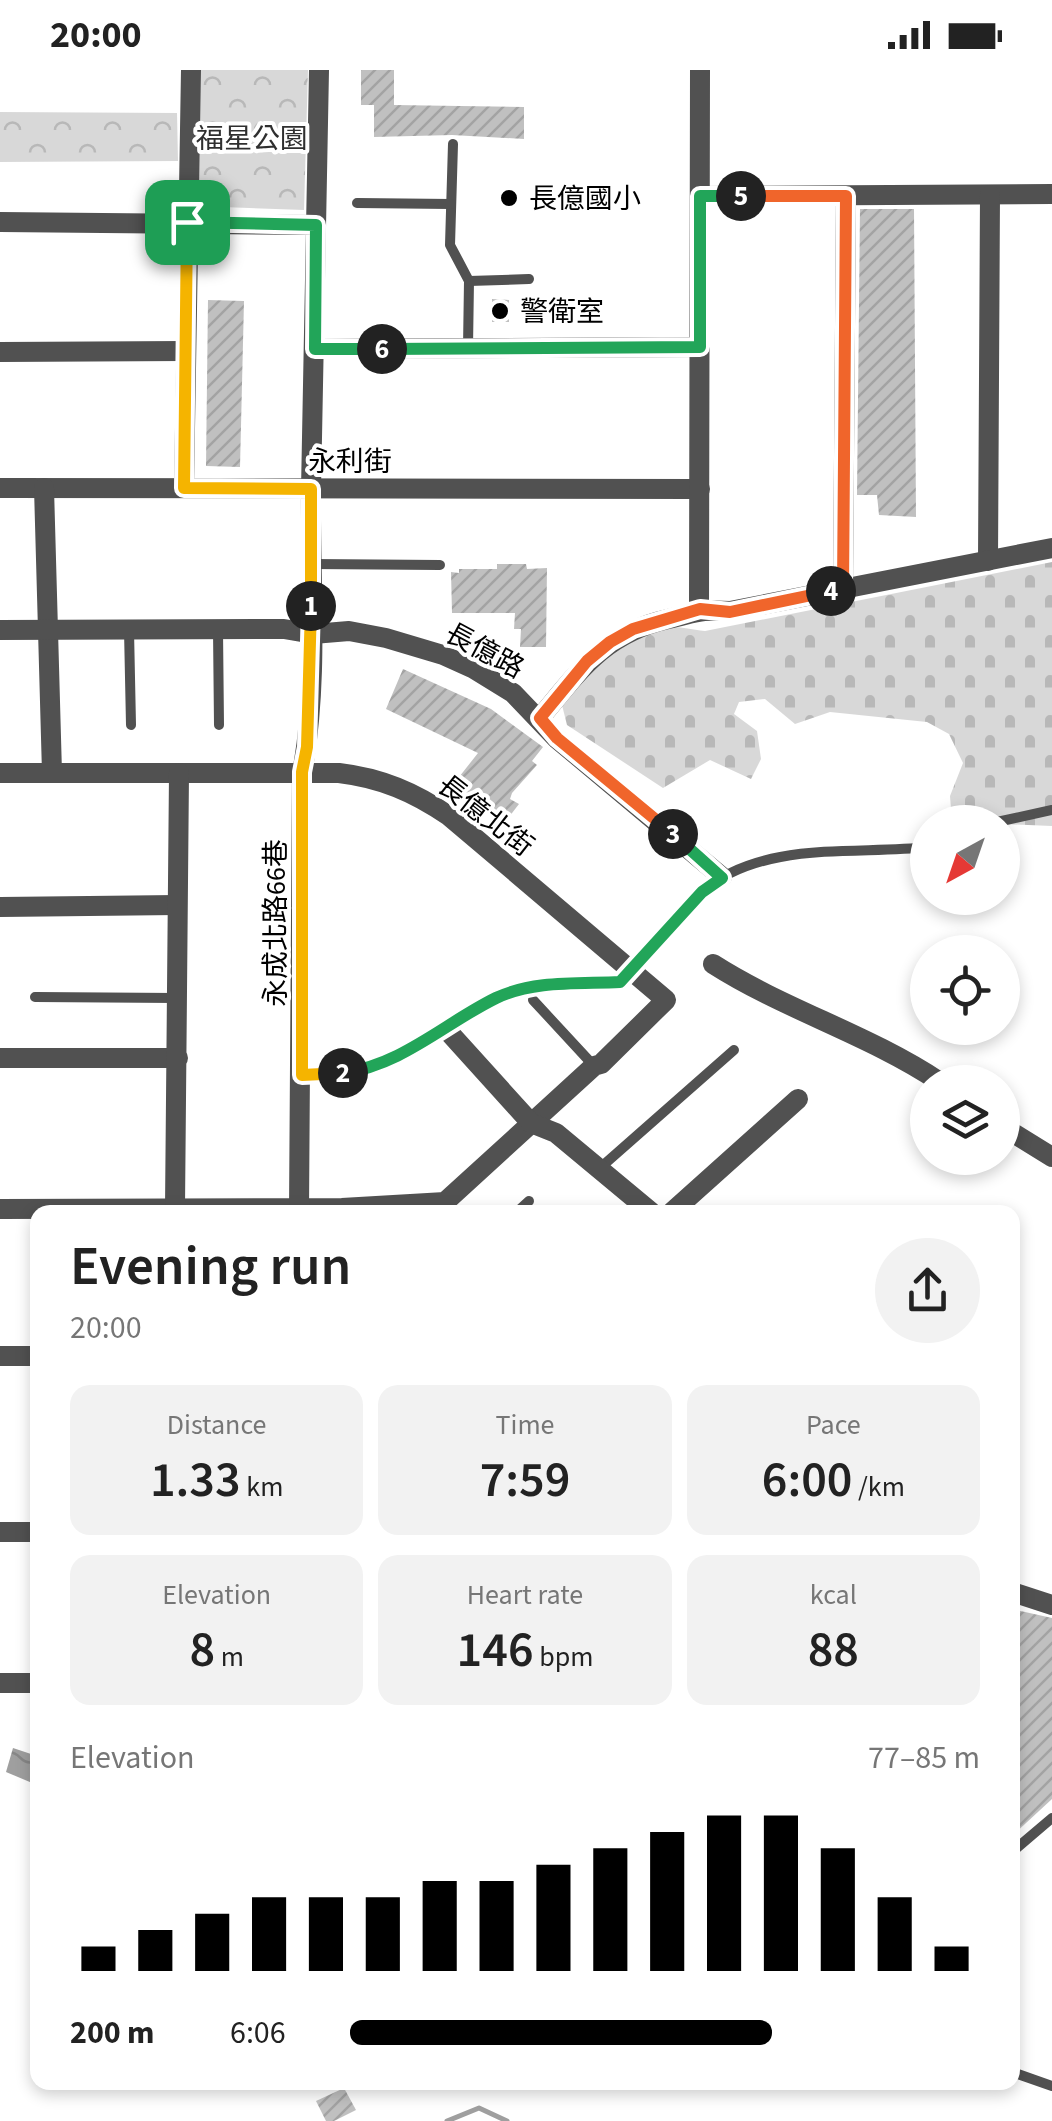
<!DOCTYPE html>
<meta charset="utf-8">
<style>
body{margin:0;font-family:"Source Sans 3","Noto Sans TC",sans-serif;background:#f2f2f2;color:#222;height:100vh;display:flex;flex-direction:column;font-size:38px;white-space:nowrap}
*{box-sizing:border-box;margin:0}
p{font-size:32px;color:#767676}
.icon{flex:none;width:55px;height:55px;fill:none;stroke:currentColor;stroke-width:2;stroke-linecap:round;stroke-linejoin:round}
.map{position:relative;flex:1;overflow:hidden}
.panel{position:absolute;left:30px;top:1135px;width:990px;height:885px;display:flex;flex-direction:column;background:#fff;border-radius:20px;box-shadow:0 5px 15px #0003}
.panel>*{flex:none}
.needle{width:65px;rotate:220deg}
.buttons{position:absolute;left:910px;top:735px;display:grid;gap:20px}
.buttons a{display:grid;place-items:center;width:110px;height:110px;border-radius:50%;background:#fff;box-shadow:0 5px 15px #0003;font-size:50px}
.pin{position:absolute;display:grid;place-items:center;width:85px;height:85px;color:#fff;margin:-42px;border-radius:20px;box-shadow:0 5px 15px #0006}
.km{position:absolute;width:50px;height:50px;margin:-25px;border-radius:50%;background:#222;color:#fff;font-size:28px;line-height:50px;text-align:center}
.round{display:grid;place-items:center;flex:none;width:105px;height:105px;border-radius:52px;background:#f2f2f2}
.headline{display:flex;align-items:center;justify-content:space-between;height:170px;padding:0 40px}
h1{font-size:55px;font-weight:600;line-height:75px}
.metrics{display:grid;grid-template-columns:repeat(3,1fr);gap:15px;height:170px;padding:10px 40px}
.metrics div{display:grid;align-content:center;border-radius:20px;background:#f2f2f2;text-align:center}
.metrics b{font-size:50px;font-weight:600}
.metrics small{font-size:28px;font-weight:400}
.metrics p{font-size:28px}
.chart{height:280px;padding:20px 40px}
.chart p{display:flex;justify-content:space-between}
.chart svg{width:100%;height:180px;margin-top:10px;stroke:#000;stroke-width:6}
ul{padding:0 40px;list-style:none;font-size:32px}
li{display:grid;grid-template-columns:160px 120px 1fr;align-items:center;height:75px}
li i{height:25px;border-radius:12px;background:#000}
.status{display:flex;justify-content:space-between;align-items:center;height:70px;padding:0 50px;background:#fff;direction:ltr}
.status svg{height:28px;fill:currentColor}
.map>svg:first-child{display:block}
.forest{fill:url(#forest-crowns)}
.cemetery{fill:url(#cemetery-stones)}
.water{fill:url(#water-waves)}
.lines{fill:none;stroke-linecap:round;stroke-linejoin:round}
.stream{stroke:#9f9f9f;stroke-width:5}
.building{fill:url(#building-hatch)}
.lane{stroke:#515151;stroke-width:10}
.street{stroke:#515151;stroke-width:20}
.split-1-casing{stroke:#fff;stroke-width:20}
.split-2-casing{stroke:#fff;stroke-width:20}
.split-3-casing{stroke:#fff;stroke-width:20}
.split-4-casing{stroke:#fff;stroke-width:20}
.split-5-casing{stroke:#fff;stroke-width:20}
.split-6-casing{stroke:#fff;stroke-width:20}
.split-7-casing{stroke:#fff;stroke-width:20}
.split-1{stroke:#f5b400;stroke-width:12}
.split-2{stroke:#f5b400;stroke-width:12}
.split-3{stroke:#22a559;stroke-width:12}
.split-4{stroke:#f0652b;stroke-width:12}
.split-5{stroke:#f0652b;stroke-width:12}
.split-6{stroke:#22a559;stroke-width:12}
.split-7{stroke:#22a559;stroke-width:12}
.poi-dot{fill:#000;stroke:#fff;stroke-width:4}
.labels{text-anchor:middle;stroke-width:8;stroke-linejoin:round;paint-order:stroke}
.park-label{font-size:28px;fill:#2f2f2f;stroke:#fff}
.poi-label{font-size:28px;fill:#000;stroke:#fff;text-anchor:start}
.street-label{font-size:28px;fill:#000;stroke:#fff}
</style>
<div class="status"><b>20:00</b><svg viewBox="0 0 49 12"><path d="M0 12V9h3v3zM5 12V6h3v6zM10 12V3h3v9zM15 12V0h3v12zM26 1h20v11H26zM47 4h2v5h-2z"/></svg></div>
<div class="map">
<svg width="1052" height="2051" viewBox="0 0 1052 2051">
<defs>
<pattern id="forest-crowns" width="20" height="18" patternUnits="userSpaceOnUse" patternTransform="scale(2.5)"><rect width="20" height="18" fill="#d8d8d8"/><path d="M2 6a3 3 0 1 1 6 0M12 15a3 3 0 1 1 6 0" fill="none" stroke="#b8b8b8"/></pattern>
<pattern id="cemetery-stones" width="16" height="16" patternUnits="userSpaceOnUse" patternTransform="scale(2.5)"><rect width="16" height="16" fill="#d8d8d8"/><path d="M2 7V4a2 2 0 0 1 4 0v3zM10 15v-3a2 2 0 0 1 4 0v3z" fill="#b8b8b8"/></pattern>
<pattern id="water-waves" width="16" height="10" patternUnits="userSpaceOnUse" patternTransform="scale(2.5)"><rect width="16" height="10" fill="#9f9f9f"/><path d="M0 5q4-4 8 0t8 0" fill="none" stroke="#878787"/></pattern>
<pattern id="building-hatch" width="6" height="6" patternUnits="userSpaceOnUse" patternTransform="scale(2.5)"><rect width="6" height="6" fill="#c0c0c0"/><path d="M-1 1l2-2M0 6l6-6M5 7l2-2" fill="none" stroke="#a3a3a3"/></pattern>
</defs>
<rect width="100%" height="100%" fill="#fff"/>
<g class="forest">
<polygon points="199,0 308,0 304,140 195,136"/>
<polygon points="0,42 177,43 178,91 0,92"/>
</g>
<path class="cemetery" d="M1052 492V756L952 752 950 726 963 693 949 664 927 652 830 642 795 654 765 629 739 632 734 644 757 661 761 689 751 709 710 690 663 718 567 655 562 635C585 607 617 562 657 557 672 555 690 559 705 561Z"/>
<polygon class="water" points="13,1678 37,1686 37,1715 6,1702"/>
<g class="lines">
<polyline class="stream" points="447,2051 479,2038 507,2051"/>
</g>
<g class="building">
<polygon points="361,0 394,0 394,35 524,37 524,69 452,65 374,67 374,35 361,35"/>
<polygon points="860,139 914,139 916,447 879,445 877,425 857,425"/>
<polygon points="492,229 509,230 509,252 492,252"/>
<polygon points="208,230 244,231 240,397 206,396"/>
<polygon points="497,494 526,494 527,499 547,498 546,577 520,577 521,559 514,559 515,543 452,543 451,502 459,503 459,499 497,499"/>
<polygon points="403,599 491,639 543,677 532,691 537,695 512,723 510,729 519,734 502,756 452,716 478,683 386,639"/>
<polygon points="1012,1539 1052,1548 1052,1729 1012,1766"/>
<polygon points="344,2018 356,2040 334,2051 326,2051 316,2031"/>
</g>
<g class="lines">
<g class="lane">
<polyline points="453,74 450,175 469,211 468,277"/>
<polyline points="357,133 451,134"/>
<polyline points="469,211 529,209"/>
<polyline points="312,494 440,495"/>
<polyline points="129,560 131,655"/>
<polyline points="218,560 219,655"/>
<polyline points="997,752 1052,740"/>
<polyline points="35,927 176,928"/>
<polyline points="533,930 594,996"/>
<path d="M302 1005C344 1003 382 996 420 975 450 958 479 933 513 922 546 910 585 913 619 912 650 885 672 848 703 821 763 770 856 785 928 777"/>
<polyline points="600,1098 734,980"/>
<polyline points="517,1142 529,1131"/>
<polyline points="1012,1782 1052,1748"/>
<polyline points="1012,2002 1052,2016"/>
</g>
<g class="street">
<polyline points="700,126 1052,124"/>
<polyline points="0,152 316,155"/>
<polyline points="315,279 700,277"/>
<polyline points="0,282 185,281"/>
<polyline points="0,418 700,419"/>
<polyline points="44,418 52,703"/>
<polyline points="184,418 191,0"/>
<polyline points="988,491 990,125"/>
<polyline points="843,519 846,126"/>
<polyline points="699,539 700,0"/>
<polyline points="0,560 284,559 313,564 349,561 386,568 443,585 474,599 513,623 557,669 722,807"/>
<path d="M540 648C579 601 605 563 668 549 696 543 700 539 730 541L1052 478"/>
<path d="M0 703H339C381 708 414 722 449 746L666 930 601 994 594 996 445 1132 342 1138 0 1139"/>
<polyline points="0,837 177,835"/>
<path d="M713 894C785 940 868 964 940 1012"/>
<polyline points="446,959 531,1053 556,1063 651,1142"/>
<polyline points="0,988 178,988"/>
<polyline points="1002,1056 1052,1087"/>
<polyline points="175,1138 179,703"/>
<path d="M299 1142 302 703C319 610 310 514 311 420 313 280 316 140 319 0"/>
<polyline points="672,1142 798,1029"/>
<polyline points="0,1286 38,1286"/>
<polyline points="0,1462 38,1462"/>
<polyline points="1012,1522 1052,1535"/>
<polyline points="0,1613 38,1613"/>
</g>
</g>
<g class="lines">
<defs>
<polyline id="split-1" points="187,152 184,418 311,419 311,536"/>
<polyline id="split-2" points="311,536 307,677 302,702 302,1005 343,1003"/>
<path id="split-3" d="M343 1003C402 995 445 953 496 928 534 910 579 914 620 912L702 822 722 808 673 764"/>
<polyline id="split-4" points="673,764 557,668 540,648 587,591 610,572 633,559 700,539 730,542 831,521"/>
<polyline id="split-5" points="741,126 846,126 843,519 831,521"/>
<polyline id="split-6" points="382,279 700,277 700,126 741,126"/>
<polyline id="split-7" points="187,152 316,155 315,279 382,279"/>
</defs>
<use href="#split-1" class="split-1-casing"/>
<use href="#split-2" class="split-2-casing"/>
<use href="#split-3" class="split-3-casing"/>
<use href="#split-4" class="split-4-casing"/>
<use href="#split-5" class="split-5-casing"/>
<use href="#split-6" class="split-6-casing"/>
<use href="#split-7" class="split-7-casing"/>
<use href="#split-1" class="split-1"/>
<use href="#split-2" class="split-2"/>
<use href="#split-3" class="split-3"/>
<use href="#split-4" class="split-4"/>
<use href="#split-5" class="split-5"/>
<use href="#split-6" class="split-6"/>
<use href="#split-7" class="split-7"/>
</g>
<g class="poi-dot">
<circle cx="509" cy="128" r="10"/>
<circle cx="500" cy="241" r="10"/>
</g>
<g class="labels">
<g class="park-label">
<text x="252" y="78">福星公園</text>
</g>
<g class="poi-label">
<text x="529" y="138">長億國小</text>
<text x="520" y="251">警衛室</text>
</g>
<g class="street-label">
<text x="350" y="401">永利街</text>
<text transform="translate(485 580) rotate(28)" y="10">長億路</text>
<text transform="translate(486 745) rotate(38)" y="10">長億北街</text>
<text transform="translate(275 853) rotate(-90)" y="10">永成北路66巷</text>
</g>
</g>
</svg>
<div class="buttons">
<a><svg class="needle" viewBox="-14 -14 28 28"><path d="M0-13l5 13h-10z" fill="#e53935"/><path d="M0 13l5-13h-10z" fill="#767676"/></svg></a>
<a><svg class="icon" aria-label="locate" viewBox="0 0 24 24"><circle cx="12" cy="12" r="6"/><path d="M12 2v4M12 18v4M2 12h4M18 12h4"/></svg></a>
<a><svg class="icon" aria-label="layers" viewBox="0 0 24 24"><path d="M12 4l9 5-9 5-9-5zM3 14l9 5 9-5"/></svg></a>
</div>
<div class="pin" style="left:187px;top:152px;background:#1e9e55"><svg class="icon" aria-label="arrive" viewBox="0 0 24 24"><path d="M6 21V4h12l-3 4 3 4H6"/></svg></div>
<b class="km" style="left:311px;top:536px">1</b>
<b class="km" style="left:343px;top:1003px">2</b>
<b class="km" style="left:673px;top:764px">3</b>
<b class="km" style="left:831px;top:521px">4</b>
<b class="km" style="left:741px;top:126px">5</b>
<b class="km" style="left:382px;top:279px">6</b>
<section class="panel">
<div class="headline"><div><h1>Evening run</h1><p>20:00</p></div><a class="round"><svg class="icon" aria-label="share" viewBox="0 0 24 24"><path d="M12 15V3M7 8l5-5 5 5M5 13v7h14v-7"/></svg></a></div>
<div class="metrics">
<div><p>Distance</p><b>1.33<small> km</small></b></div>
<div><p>Time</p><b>7:59</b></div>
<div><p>Pace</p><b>6:00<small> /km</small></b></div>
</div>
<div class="metrics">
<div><p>Elevation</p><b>8<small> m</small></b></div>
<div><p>Heart rate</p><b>146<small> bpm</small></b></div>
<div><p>kcal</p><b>88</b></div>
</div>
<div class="chart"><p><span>Elevation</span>77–85 m</p>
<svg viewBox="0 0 160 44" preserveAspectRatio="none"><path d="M5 44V38M15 44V34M25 44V30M35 44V26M45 44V26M55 44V26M65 44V22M75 44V22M85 44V18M95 44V14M105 44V10M115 44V6M125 44V6M135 44V14M145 44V26M155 44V38"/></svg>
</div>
<ul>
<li><b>200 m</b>6:06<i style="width:67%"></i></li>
</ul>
</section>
</div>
